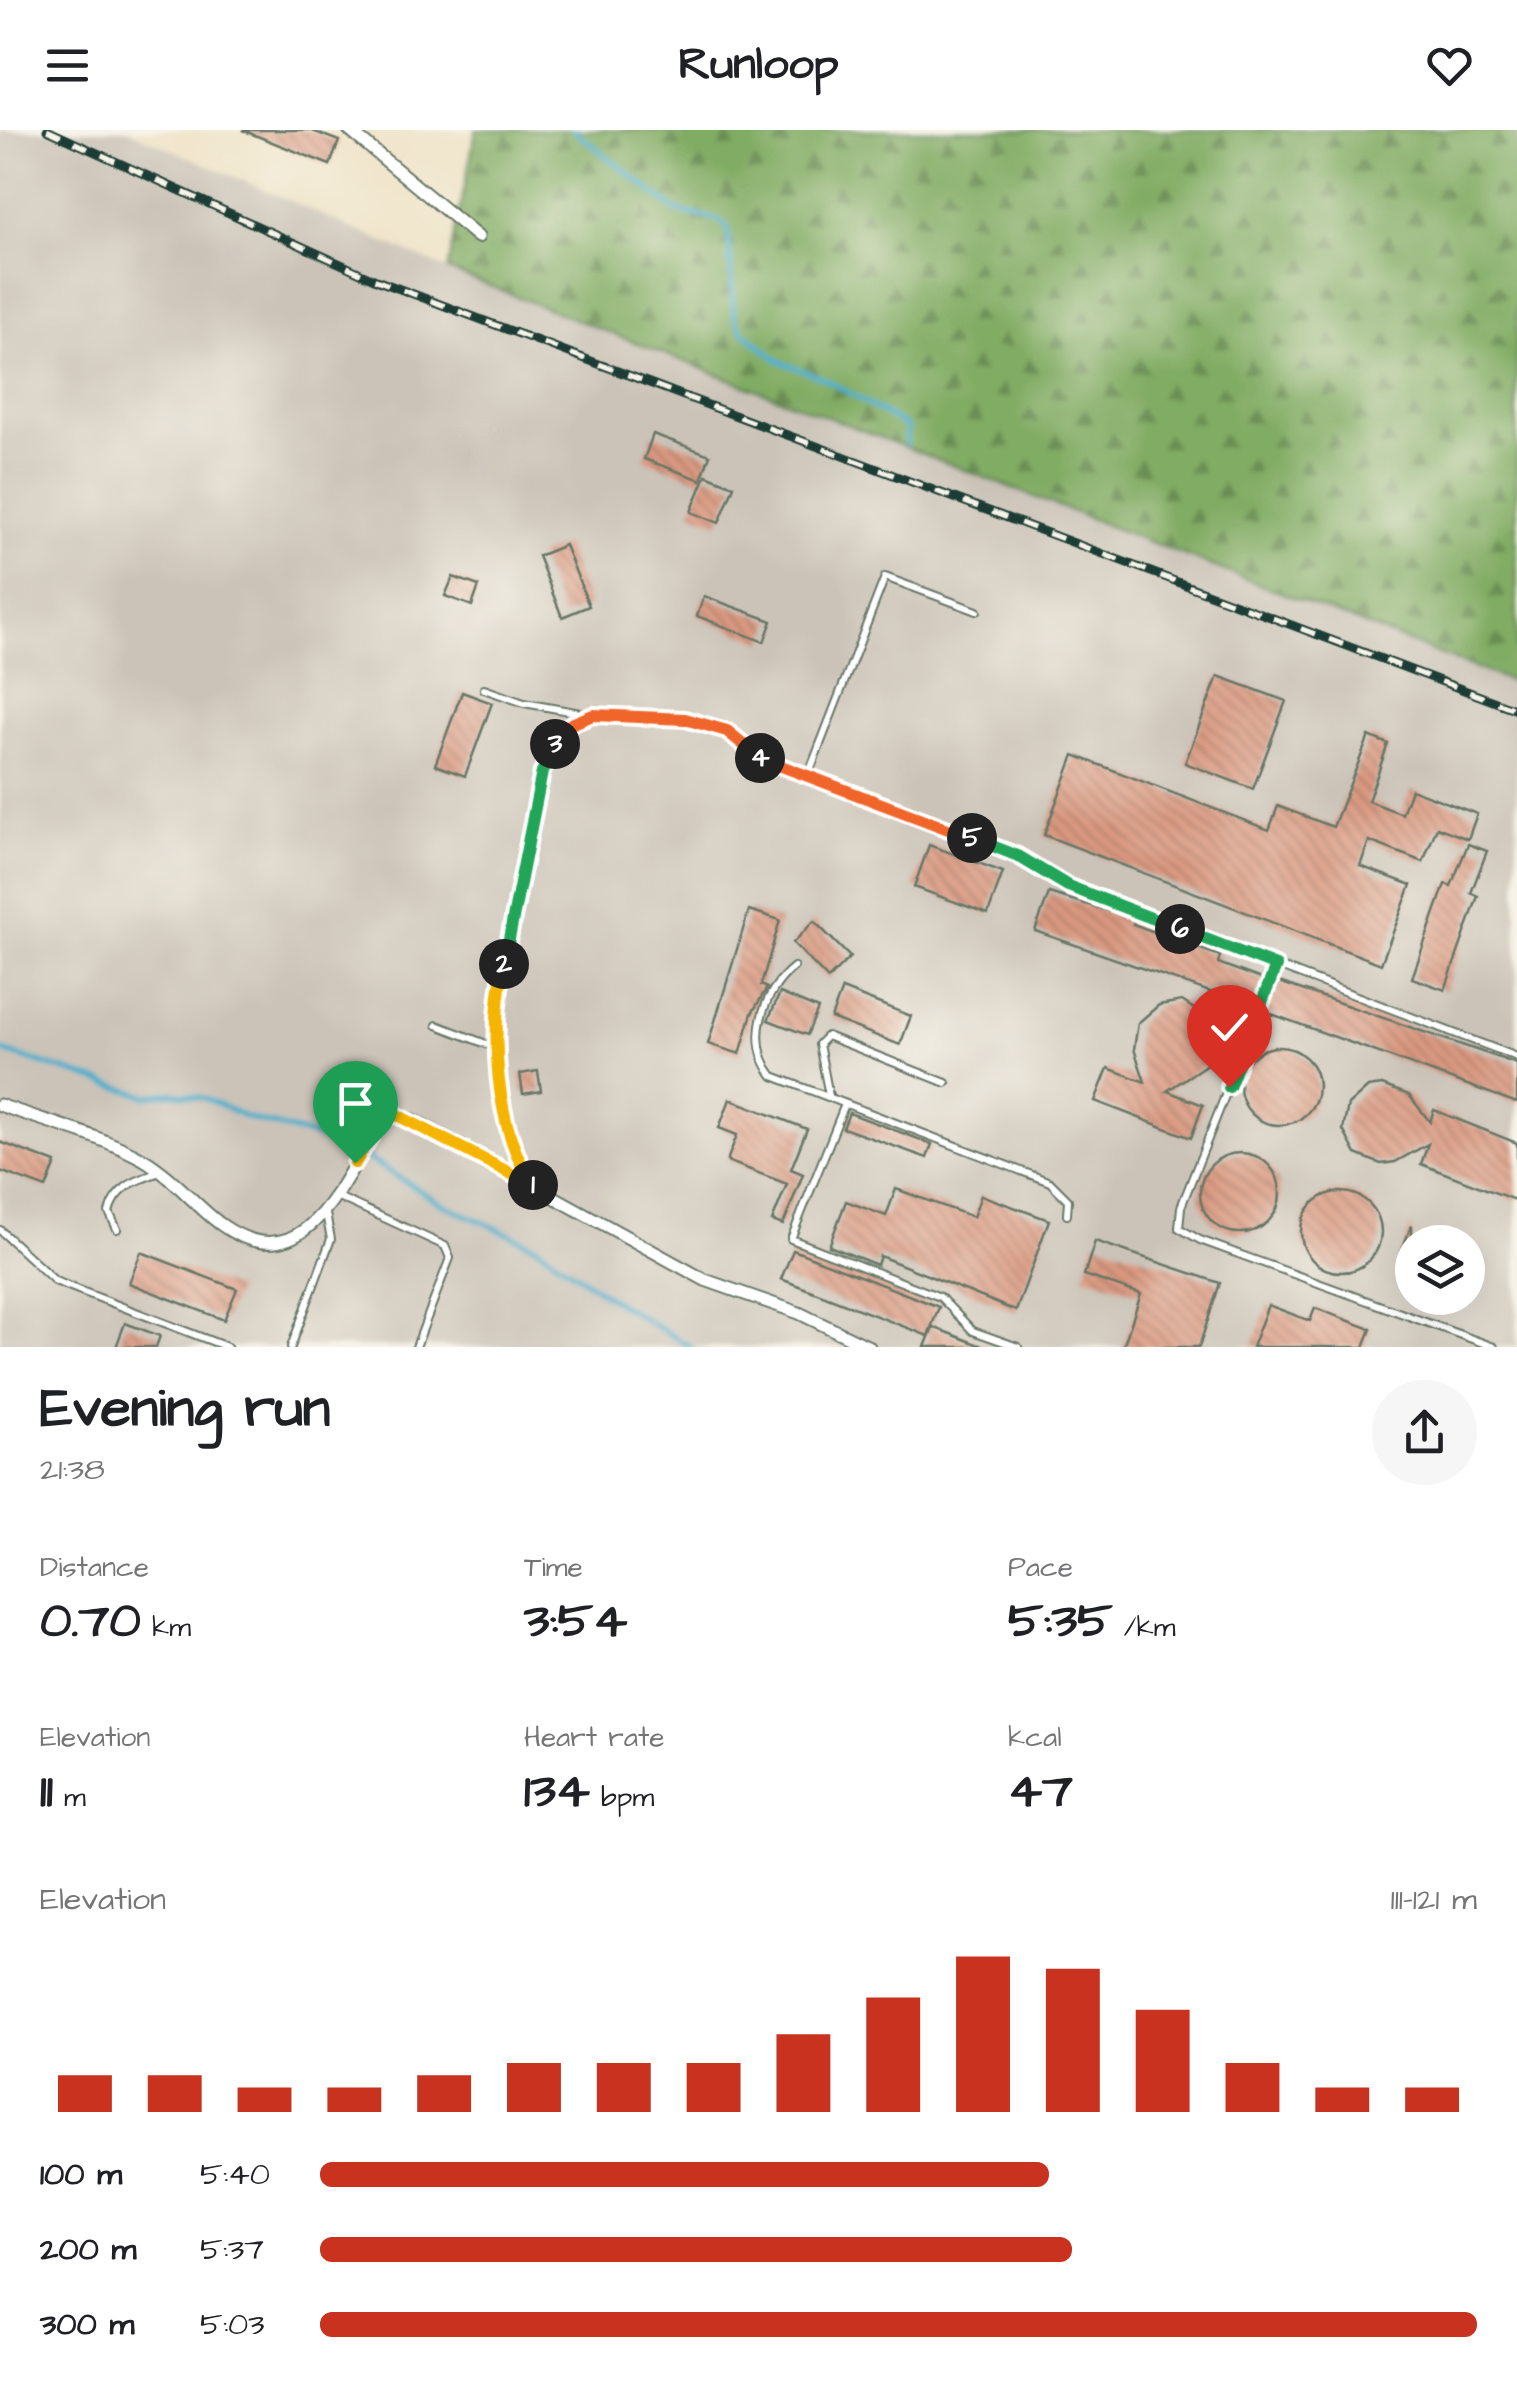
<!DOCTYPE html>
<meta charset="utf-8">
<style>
body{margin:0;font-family:"Architects Daughter",sans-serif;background:#f6f6f6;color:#202124;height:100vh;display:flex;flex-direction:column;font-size:38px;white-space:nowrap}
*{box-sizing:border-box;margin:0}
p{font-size:32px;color:#757577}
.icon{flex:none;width:55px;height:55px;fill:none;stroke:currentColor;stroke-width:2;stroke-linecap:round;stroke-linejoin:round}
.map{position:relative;height:1217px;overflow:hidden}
.details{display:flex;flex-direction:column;background:#fff;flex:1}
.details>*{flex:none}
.fabs{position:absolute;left:1395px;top:1095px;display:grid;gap:20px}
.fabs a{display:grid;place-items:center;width:90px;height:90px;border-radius:50%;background:#fff;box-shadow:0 10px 40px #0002;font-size:50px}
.pin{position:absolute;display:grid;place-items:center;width:85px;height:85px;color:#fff;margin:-102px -42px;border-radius:50% 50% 50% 0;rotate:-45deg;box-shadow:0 0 10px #0007}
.pin .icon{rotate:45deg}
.km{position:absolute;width:50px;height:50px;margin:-25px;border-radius:50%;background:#222;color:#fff;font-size:28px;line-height:50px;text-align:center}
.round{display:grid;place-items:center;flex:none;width:105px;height:105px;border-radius:52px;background:#f6f6f6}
.overview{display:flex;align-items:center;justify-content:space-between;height:170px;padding:0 40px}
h1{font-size:55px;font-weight:700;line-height:75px}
.metrics{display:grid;grid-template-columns:repeat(3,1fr);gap:15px;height:170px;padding:10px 40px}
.metrics div{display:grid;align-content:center}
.metrics b{font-size:50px;font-weight:700}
.metrics small{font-size:28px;font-weight:400}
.metrics p{font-size:28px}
.chart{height:280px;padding:20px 40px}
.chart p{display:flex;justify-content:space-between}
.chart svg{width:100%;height:180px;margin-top:10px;stroke:#c8321e;stroke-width:6}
ul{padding:0 40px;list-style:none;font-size:32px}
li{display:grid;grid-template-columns:160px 120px 1fr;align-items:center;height:75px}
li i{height:25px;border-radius:12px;background:#c8321e}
header{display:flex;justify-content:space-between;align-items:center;height:130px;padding:0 40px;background:#fff;font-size:45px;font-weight:700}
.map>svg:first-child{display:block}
.industrial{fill:#cbc3b8;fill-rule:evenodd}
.forest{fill:url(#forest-firs);stroke:#50744c;stroke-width:2.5}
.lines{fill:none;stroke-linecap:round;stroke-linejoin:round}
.stream{stroke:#4caecb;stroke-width:5}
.building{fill:url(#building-back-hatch)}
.lane-casing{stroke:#687767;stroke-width:10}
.street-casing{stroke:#687767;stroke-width:15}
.lane{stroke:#fff;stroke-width:6}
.street{stroke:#fff;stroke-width:11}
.rail-casing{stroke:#1f3d34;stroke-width:9}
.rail{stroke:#f7f3e8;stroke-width:5;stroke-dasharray:15;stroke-linecap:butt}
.split-1-casing{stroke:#fff;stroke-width:20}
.split-2-casing{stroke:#fff;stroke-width:20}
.split-3-casing{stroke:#fff;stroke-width:20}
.split-4-casing{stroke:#fff;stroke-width:20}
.split-5-casing{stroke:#fff;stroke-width:20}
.split-6-casing{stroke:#fff;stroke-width:20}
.split-7-casing{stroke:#fff;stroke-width:20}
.split-1{stroke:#f5b400;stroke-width:12}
.split-2{stroke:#f5b400;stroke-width:12}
.split-3{stroke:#22a559;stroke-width:12}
.split-4{stroke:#f0652b;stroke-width:12}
.split-5{stroke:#f0652b;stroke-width:12}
.split-6{stroke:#22a559;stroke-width:12}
.split-7{stroke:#22a559;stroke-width:12}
</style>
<header><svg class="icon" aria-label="menu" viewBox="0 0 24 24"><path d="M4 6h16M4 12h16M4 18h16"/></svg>Runloop<svg class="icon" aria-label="heart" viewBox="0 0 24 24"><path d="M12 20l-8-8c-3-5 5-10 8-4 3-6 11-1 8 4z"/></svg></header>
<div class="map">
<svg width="1517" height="1217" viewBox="0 0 1517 1217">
<defs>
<pattern id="forest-firs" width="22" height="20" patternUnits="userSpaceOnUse" patternTransform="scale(2.5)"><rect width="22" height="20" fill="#81ac63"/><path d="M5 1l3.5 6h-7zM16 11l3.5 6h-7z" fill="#698d52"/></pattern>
<pattern id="building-back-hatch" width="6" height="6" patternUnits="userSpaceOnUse" patternTransform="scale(2.5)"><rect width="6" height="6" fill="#da9980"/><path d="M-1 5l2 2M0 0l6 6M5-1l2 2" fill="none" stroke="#b07e6a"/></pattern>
</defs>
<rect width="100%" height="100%" fill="#f7f3e8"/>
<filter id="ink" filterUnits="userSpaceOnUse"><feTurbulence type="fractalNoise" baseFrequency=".01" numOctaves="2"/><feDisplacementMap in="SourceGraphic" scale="20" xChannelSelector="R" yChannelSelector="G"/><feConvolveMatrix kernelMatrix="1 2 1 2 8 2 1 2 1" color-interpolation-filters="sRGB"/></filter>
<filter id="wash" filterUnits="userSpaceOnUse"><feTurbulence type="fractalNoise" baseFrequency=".0048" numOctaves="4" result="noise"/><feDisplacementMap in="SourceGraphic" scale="40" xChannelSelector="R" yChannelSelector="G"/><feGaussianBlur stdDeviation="2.25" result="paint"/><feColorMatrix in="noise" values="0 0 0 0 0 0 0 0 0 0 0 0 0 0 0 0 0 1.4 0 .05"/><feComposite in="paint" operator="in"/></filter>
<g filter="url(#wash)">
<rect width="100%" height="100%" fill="#efe3c6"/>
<path class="industrial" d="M0 0H127L448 140 1517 554V1217H0ZM1412 1112H1468V1168H1412Z"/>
<polygon class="forest" points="476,0 1517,0 1517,554 448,140"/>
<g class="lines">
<g class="stream">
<polyline points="573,0 675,80 719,90 728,98 734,186 741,200 779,231 827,250 907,297 906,315"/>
<polyline points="0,920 146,966 173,963 204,968 248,988 346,1015 440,1073 538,1117 608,1167 691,1217"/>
</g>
</g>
<g id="blocks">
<g class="building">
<polygon points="242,0 310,0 339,11 330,35"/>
<polygon points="653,304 710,325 701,350 644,329"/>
<polygon points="706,345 734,356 719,393 691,382"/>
<polygon points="565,415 589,476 562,487 538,426"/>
<polygon points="453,447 479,456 472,476 445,466"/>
<polygon points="704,466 772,491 764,512 697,486"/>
<polygon points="1218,546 1286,571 1253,659 1185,633"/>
<polygon points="462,562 492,573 465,646 435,635"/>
<polygon points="1369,606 1388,614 1368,671 1402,684 1411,659 1477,684 1468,709 1437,697 1423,732 1369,711 1360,736 1411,755 1381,834 1044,705 1074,625 1269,700 1278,676 1333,697"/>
<polygon points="1468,714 1487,721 1471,763 1478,766 1445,860 1412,848 1445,754 1451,756"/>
<polygon points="929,715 1003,742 988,784 914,757"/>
<polygon points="1049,763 1135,789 1133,794 1220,826 1218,833 1264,850 1253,877 1035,801"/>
<polygon points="749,780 780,790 761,855 767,858 752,883 740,924 708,914"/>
<polygon points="814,791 850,827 828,849 793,813"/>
<polygon points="1279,852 1517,934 1517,973 1266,882"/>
<polygon points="842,859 911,886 900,915 831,888"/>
<polygon points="780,863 818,879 807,905 768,890"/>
<polygon points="1182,871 1200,883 1213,907 1207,934 1167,961 1203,975 1191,1008 1095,971 1108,938 1145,952 1134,919 1138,893 1159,875"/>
<circle cx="1279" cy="956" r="39"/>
<polygon points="538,941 541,961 523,964 520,944"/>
<polygon points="1382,955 1409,965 1430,992 1434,980 1517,1013 1517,1071 1421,1034 1428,1014 1395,1032 1381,1034 1356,1024 1343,1000 1348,975 1368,957"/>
<polygon points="730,969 807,999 791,1039 803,1044 783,1095 772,1091 787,1054 727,1031 737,1005 719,998"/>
<polygon points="849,983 932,1014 927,1028 843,998"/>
<polygon points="0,1012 56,1033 46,1058 0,1041"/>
<circle cx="1240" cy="1063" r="40"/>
<polygon points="896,1059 973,1087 981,1065 1049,1090 1016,1181 880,1126 877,1135 829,1116 846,1071 886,1086"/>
<circle cx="1341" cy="1102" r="40"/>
<polygon points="1411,1096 1412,1096 1412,1136 1398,1131"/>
<polygon points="1095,1111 1220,1153 1199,1217 1123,1217 1141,1164 1084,1145"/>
<polygon points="793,1120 939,1177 928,1206 781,1149"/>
<polygon points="141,1122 237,1159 224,1190 129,1153"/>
<polygon points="1268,1175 1310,1191 1315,1178 1371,1199 1364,1217 1252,1217"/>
<polygon points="125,1193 160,1206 156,1217 116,1217"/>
<polygon points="933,1197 982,1216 982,1217 925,1217"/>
</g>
</g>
</g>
<g filter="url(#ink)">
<use href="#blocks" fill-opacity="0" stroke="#687767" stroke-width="2.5"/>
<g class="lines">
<defs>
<g id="lane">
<polyline points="484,559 524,573 592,585"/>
<polyline points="807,648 885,447 977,481"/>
<path d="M794 837C762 862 746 912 773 946L1050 1052 1068 1070 1067 1085"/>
<polyline points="1276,837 1181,1077 1179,1098 1200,1110 1494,1217"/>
<polyline points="437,895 499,919"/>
<polyline points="829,966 819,914 827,906 946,953"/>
<polyline points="845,974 791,1109 940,1167 973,1201 1018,1217"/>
<path d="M531 1051C484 979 496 873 512 794 521 746 531 622 571 593 591 579 680 586 705 592 733 598 749 625 774 637 872 680 975 700 1067 756L1517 927"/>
<polyline points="336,1066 445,1116 450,1128 416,1217"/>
<path d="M117 1099 109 1082C116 1056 137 1050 160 1042"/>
<polyline points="0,1100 55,1151 227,1217"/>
<polyline points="291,1217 331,1109 326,1084"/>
</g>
<g id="street">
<polyline points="349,0 478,107"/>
<path d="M0 975C46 992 100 1005 143 1029 172 1046 193 1073 219 1093 301 1153 339 1060 373 1002 385 983 394 984 414 990L705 1150 799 1183 869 1217"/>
</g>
</defs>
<use href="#lane" class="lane-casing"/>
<use href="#street" class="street-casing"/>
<use href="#lane" class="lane"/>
<use href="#street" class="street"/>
<defs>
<polyline id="rail" points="47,0 376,150 1517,580"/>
</defs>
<use href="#rail" class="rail-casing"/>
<use href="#rail" class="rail"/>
</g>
</g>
<g class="lines" filter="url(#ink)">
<defs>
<polyline id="split-1" points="355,1033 381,989 395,984 533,1055"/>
<path id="split-2" d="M504 834C490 902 494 996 533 1055"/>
<polyline id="split-3" points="504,834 542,642 555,614"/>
<polyline id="split-4" points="555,614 571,594 593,585 685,589 727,601 760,628"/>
<polyline id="split-5" points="760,628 972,708"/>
<polyline id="split-6" points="972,708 1018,726 1068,756 1180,799"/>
<polyline id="split-7" points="1180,799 1276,836 1229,957"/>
</defs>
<use href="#split-1" class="split-1-casing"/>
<use href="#split-2" class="split-2-casing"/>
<use href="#split-3" class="split-3-casing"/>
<use href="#split-4" class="split-4-casing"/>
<use href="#split-5" class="split-5-casing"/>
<use href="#split-6" class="split-6-casing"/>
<use href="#split-7" class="split-7-casing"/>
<use href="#split-1" class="split-1"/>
<use href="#split-2" class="split-2"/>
<use href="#split-3" class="split-3"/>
<use href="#split-4" class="split-4"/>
<use href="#split-5" class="split-5"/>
<use href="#split-6" class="split-6"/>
<use href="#split-7" class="split-7"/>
</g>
</svg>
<div class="fabs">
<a><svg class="icon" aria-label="layers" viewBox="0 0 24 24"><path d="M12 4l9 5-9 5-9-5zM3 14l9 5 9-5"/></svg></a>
</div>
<div class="pin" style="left:355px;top:1033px;background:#1e9e55"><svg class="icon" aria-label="arrive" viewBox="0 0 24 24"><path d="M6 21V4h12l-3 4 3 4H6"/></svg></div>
<div class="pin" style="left:1229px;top:957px;background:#d93025"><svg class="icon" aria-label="check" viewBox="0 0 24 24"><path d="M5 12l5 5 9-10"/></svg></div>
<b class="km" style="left:533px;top:1055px">1</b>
<b class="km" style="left:504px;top:834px">2</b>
<b class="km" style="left:555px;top:614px">3</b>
<b class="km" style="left:760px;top:628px">4</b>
<b class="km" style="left:972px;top:708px">5</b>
<b class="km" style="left:1180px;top:799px">6</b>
</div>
<section class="details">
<div class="overview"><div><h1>Evening run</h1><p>21:38</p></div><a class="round"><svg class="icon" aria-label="share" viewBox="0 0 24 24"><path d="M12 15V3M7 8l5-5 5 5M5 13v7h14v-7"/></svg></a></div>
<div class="metrics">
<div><p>Distance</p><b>0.70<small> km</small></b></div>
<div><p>Time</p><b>3:54</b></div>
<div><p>Pace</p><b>5:35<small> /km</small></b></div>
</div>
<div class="metrics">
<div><p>Elevation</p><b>11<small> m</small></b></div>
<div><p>Heart rate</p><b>134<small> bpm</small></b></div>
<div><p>kcal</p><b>47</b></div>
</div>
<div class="chart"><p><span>Elevation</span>111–121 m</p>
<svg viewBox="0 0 160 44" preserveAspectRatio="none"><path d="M5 44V35M15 44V35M25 44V38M35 44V38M45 44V35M55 44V32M65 44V32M75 44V32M85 44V25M95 44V16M105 44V6M115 44V9M125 44V19M135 44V32M145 44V38M155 44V38"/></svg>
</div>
<ul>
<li><b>100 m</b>5:40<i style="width:63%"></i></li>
<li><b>200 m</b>5:37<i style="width:65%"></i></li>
<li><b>300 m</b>5:03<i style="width:100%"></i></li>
</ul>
</section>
